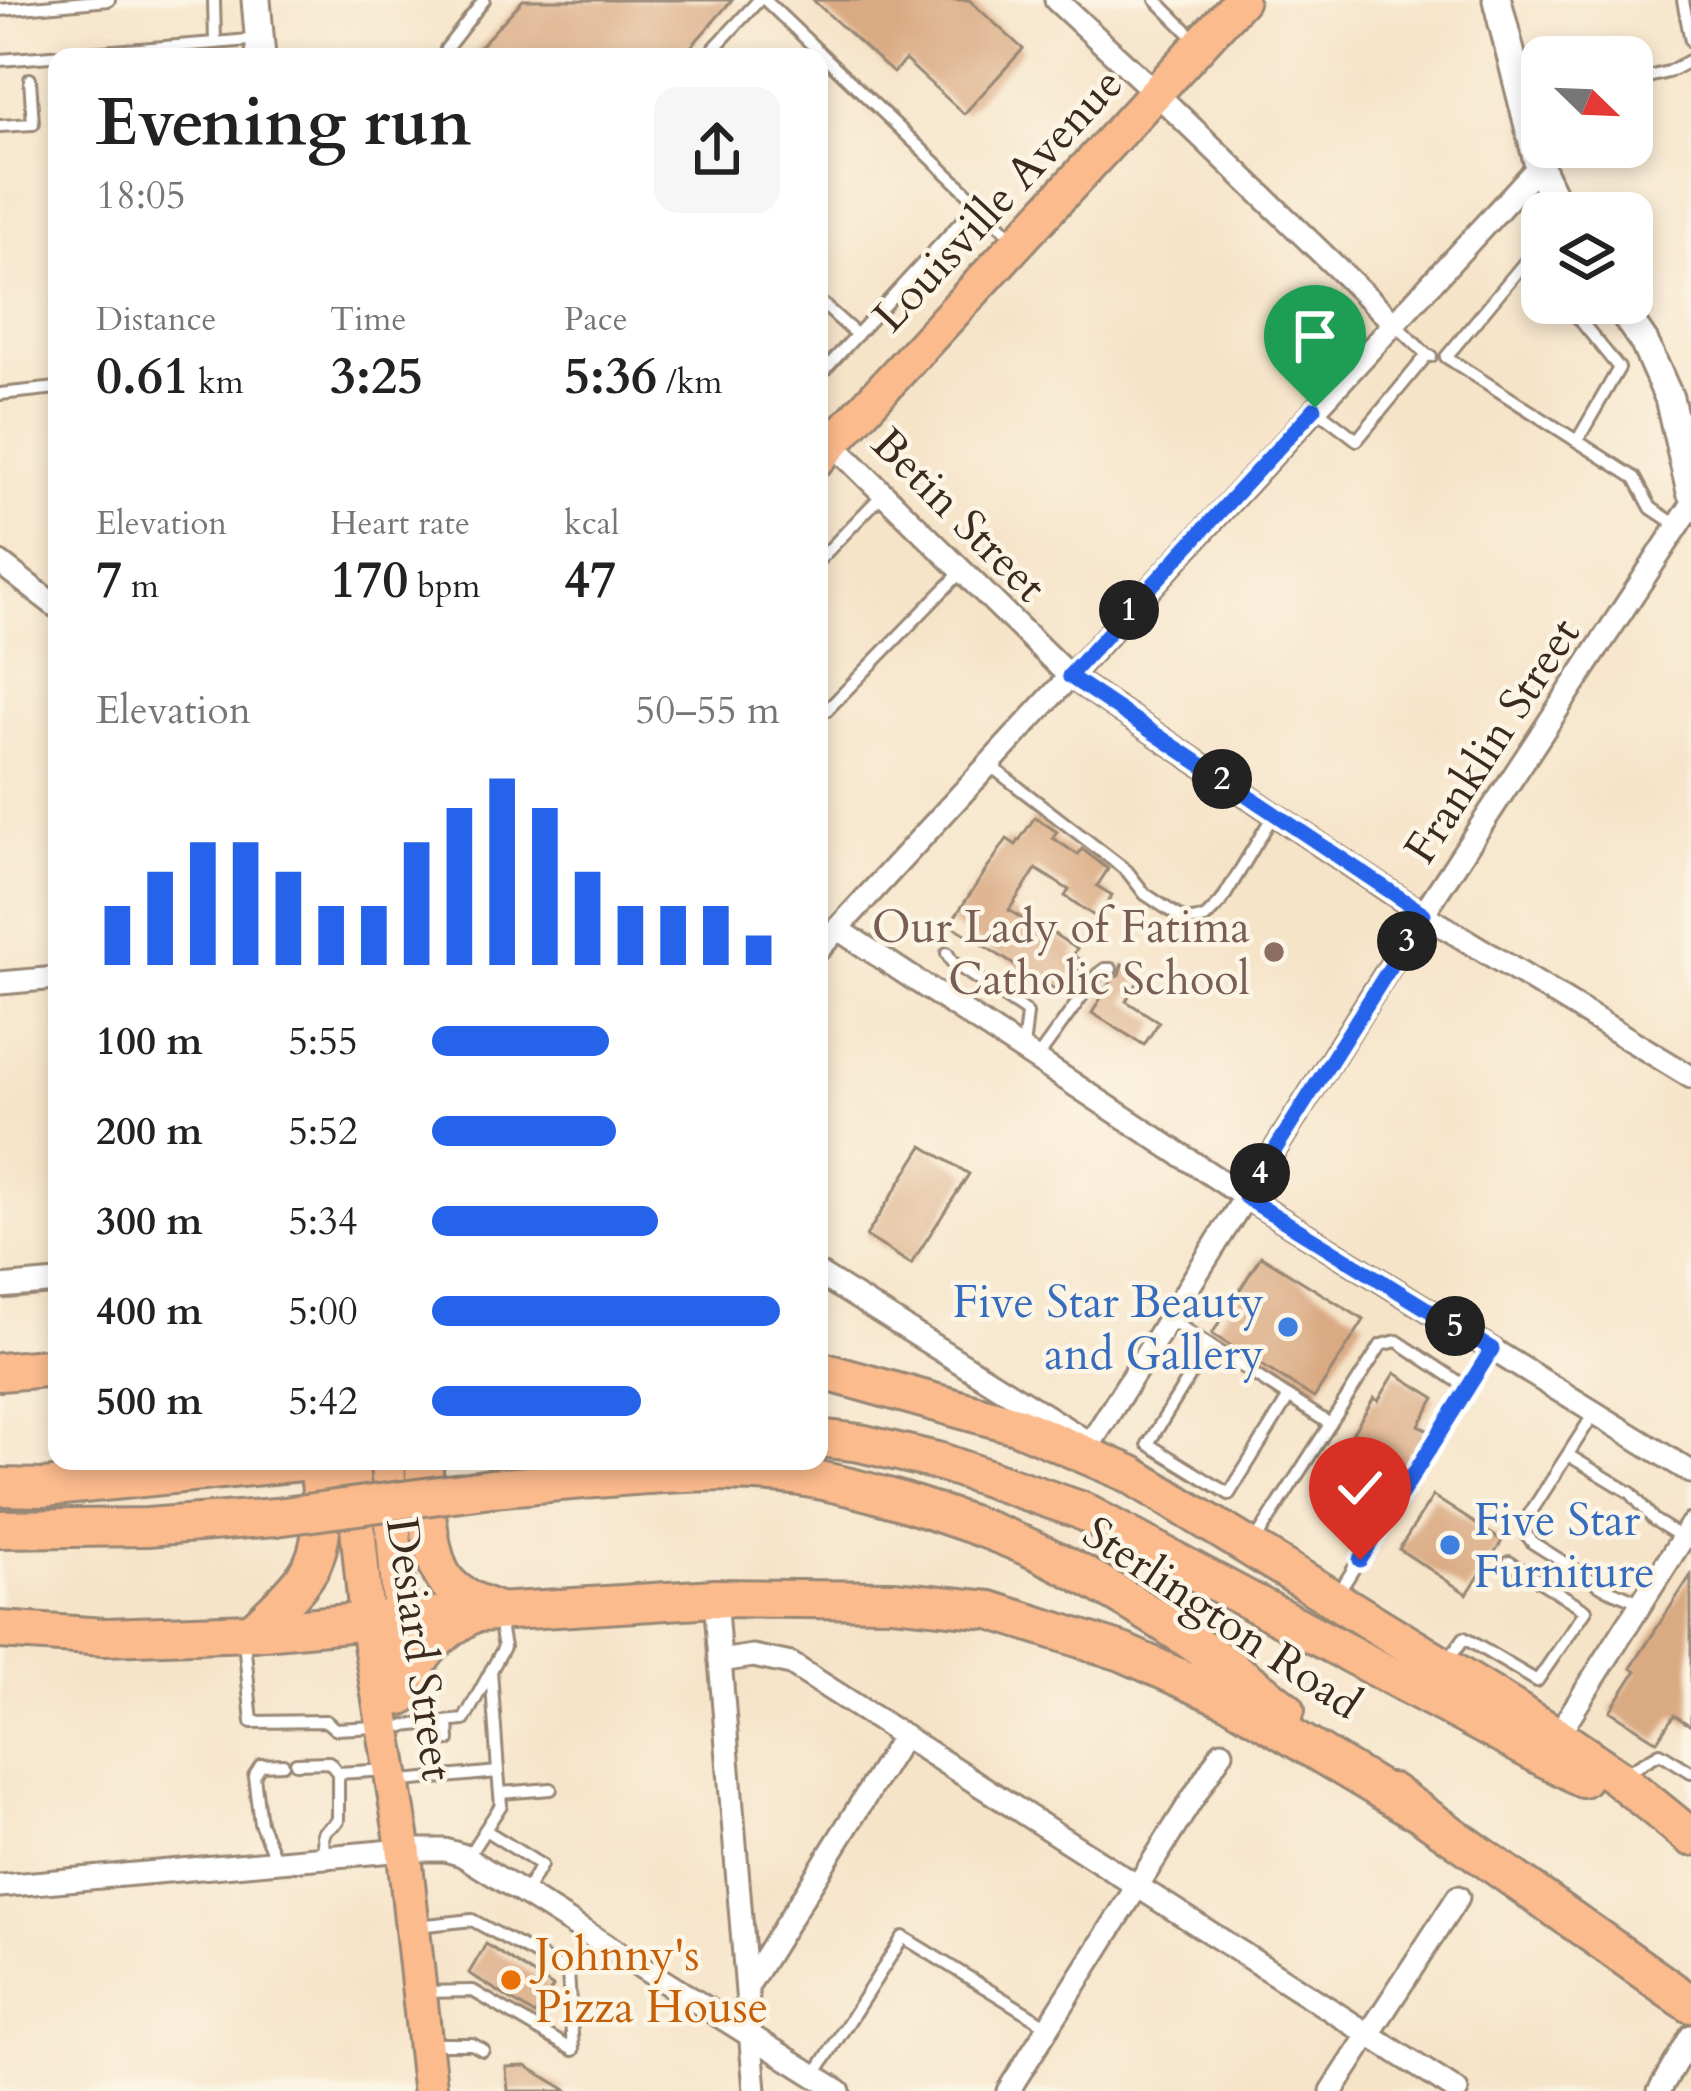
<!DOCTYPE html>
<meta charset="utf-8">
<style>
body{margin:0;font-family:Cardo,serif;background:#f6f6f6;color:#222;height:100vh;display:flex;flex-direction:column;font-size:45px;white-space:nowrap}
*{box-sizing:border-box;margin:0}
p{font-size:39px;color:#767676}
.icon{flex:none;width:66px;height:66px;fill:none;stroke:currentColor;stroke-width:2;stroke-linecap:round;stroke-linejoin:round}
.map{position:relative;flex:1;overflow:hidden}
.panel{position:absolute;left:48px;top:48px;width:780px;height:1422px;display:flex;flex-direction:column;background:#fff;border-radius:24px;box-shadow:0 6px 18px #0003}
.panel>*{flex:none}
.needle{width:78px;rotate:113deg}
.tools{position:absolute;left:1521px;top:36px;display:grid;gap:24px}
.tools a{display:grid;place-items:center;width:132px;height:132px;border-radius:24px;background:#fff;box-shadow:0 6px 18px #0003;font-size:60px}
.pin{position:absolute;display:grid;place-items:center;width:102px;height:102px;color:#fff;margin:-123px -51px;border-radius:50% 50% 50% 0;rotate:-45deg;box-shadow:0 0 12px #0007}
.pin .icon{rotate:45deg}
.km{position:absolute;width:60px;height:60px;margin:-30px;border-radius:50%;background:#222;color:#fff;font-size:33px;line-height:60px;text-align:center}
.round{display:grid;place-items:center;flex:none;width:126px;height:126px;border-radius:24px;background:#f6f6f6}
.summary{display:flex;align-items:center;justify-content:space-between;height:204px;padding:0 48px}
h1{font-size:66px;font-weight:700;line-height:90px}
.figures{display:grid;grid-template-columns:repeat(3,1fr);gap:18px;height:204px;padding:12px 48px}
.figures div{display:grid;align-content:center}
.figures b{font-size:51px;font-weight:700}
.figures small{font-size:33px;font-weight:400}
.figures p{font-size:33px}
.chart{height:336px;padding:24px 48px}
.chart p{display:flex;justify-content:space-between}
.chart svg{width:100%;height:216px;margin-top:12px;stroke:#2563eb;stroke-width:6}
ul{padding:0 48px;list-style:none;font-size:39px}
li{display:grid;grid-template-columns:192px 144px 1fr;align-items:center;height:90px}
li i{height:30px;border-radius:15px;background:#2563eb}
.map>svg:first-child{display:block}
.building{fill:#daaa83}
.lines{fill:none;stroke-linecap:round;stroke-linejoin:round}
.service-casing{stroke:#988774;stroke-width:16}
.minor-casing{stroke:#988774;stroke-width:27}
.tertiary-casing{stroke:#988774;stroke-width:33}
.primary-casing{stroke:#988774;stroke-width:39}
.trunk-casing{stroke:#988774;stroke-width:42}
.service{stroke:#fff;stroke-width:10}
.minor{stroke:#fff;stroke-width:21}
.tertiary{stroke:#fff;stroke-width:27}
.primary{stroke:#fbbb8d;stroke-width:33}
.trunk{stroke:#fbbb8d;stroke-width:36}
.trunk-bridge-casing{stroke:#988774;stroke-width:42;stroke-linecap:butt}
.trunk-bridge{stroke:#fbbb8d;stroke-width:36}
.route-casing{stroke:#fff;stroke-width:24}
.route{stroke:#2563eb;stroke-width:15}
.education-dot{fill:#8d6e63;stroke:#fcf5e5;stroke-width:4.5}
.shop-dot{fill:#3f7fe0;stroke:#fcf5e5;stroke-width:4.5}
.food-dot{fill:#e8710a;stroke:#fcf5e5;stroke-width:4.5}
.labels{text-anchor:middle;stroke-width:9;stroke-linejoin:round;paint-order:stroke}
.street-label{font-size:45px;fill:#3b2a1e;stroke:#fcf5e5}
.education-label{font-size:45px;fill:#785e54;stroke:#fcf5e5;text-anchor:end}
.shop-label{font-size:45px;fill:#366cbe;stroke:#fcf5e5;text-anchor:end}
.food-label{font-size:45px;fill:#c56008;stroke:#fcf5e5;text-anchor:start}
</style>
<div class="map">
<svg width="1691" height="2091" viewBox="0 0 1691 2091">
<rect width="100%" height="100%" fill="#fcf5e5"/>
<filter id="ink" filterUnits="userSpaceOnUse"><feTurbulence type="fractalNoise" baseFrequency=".00833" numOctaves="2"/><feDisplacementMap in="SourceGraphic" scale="24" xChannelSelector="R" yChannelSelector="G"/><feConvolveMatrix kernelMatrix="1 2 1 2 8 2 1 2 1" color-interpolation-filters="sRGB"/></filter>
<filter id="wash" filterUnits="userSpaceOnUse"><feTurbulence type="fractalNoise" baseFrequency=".004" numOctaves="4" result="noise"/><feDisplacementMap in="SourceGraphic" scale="48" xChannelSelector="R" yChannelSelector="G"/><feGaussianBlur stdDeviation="2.7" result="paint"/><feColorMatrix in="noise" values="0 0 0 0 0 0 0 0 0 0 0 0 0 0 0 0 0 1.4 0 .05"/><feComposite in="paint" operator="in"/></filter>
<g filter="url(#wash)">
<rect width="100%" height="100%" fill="#f6e4c9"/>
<g id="blocks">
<g class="building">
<polygon points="523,0 732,0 682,57 470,57"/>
<polygon points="813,0 969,0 1023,49 964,114 905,60 893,73"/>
<polygon points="1035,817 1057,832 1053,838 1078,855 1082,849 1108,869 1097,886 1112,895 1097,918 1065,896 1069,890 1036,869 1009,910 1045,934 1048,930 1077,949 1073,955 1083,961 1062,994 1051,987 1048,993 1020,974 1022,970 950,924 1007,839 1016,845"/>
<polygon points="1122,964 1141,977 1126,1001 1159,1022 1144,1045 1092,1013 1113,978 1119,975"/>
<polygon points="923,1146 969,1174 911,1264 866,1236"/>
<polygon points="1261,1256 1364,1320 1314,1398 1212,1334"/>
<polygon points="1395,1373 1435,1398 1419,1425 1429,1431 1400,1477 1346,1444 1374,1398 1378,1401"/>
<polygon points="1433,1496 1502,1541 1467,1594 1399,1549"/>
<polygon points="1691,1575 1691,1726 1674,1715 1657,1741 1610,1711 1636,1671 1631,1668"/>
<polygon points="486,1944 553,1987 535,2015 469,1973"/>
<polygon points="526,2066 568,2091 508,2091 506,2067"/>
</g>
</g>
</g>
<g filter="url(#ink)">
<use href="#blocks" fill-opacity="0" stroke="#988774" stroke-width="3"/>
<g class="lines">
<defs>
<g id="service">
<polyline points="765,0 978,203"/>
<polyline points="1156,0 1198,42"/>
<polyline points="1683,0 1691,41"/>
<polyline points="0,10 109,0"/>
<polyline points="215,43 260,39"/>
<polyline points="444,57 446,49 484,0"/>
<polyline points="706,57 759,0"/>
<polyline points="0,60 215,43 214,0"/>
<polyline points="1632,81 1668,72 1691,60"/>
<polyline points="0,126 33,124 30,79"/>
<polyline points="1542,274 1529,257 1446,357 1577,441"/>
<polyline points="819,301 857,335"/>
<polyline points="1566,303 1619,368 1577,441 1635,478 1651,508 1678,526"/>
<polyline points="1393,322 1427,355 1431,356"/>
<polyline points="819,376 978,203 1013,238"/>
<polyline points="0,394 57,388"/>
<polyline points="1315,408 1357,440 1427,355"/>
<polyline points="819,560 883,494"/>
<polyline points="819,704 826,711 962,571"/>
<polyline points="988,764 1127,871 1145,894 1186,921 1205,918 1221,902 1274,814"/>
<polyline points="947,953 952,962 1025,1011 1027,1014 1023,1048"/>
<polyline points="1035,1061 1098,974 1105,969 1111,969"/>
<polyline points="1169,1319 1330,1424"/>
<polyline points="1209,1345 1148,1444 1229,1494 1289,1397"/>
<polyline points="1595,1412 1529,1515 1526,1534 1533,1543 1603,1587 1642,1603"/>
<polyline points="1568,1455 1631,1493 1654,1520 1683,1538"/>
<polyline points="1255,1541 1381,1345 1397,1341 1468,1388"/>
<polyline points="1337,1595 1492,1349"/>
<polyline points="244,1641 252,1722 326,1721 335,1729 377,1727"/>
<polyline points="1449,1659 1464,1638 1537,1681 1586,1610 1509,1562"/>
<polyline points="448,1722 449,1740"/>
<polyline points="403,1726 464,1720 504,1647 499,1620"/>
<polyline points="296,1763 329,1762 338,1773"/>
<polyline points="1627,1772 1660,1753 1691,1772"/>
<polyline points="403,1781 498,1772 491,1670"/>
<polyline points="500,1793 551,1789"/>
<polyline points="485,1830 541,1865 525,1893"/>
<polyline points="324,1857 323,1833 338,1821 338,1773 388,1770"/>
<polyline points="467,1858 501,1805 498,1772"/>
<polyline points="276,1860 260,1823 254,1776 261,1765 283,1764"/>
<polyline points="418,1926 472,1920 568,1972 573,2050 473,1991 423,1992"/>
<polyline points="429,2044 472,2044 483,2050"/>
<polyline points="814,2076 903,1937 1049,2027"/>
</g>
<g id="minor">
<polyline points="1056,0 1156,93 1393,322"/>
<polyline points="833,444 1069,676 1423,914 1691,1077"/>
<polyline points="0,563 57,607"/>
<polyline points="838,929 1245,1197 1691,1472"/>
<polyline points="819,949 1539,166"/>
<polyline points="0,983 57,978"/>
<polyline points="819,1274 1081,1438"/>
<polyline points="0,1287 57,1282"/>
<polyline points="1090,1444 1423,914 1691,506"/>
<polyline points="715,1598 755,2091"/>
<polyline points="720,1661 753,1656 791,1664 1457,2091"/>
<polyline points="1557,1736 1691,1525"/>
<polyline points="0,1886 404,1850 445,1850 462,1855 839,2091"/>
<polyline points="747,1987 903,1736"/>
<polyline points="1008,2091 1222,1752"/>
<polyline points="1332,2091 1458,1897"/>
<polyline points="1659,2091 1691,2036"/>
</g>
<g id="tertiary">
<polyline points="256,0 261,57"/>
<polyline points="1497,0 1539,166 1561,213"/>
<polyline points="1617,303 1644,342 1669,398 1691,492"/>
</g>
<g id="primary">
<polyline points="819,458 1241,0"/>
<polyline points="351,1461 367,1623 404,1850 430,2091"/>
<polyline points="387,1461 401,1618 402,1698"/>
</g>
<g id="trunk">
<polyline points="819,1370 1016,1425 1130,1474 1557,1736 1617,1777 1691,1837"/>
<polyline points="0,1372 57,1367"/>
<polyline points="819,1438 860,1443 941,1462 1080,1510 1582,1778"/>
<path d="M424 1461C424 1490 428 1561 447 1582 460 1597 477 1603 496 1610"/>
<polyline points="0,1487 44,1488 311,1461"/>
<path d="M491 1488C586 1481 691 1466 785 1475 824 1479 864 1490 901 1501 948 1516 995 1531 1039 1552 1126 1594 1210 1651 1286 1710"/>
<polyline points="0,1529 147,1527 276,1517"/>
<polyline points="0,1630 105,1637 252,1632 401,1618 715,1598 893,1600 990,1610 1122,1652 1232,1701 1411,1808"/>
<path d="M252 1632C270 1614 292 1596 306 1575 327 1545 323 1495 317 1461"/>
<path d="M402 1688C424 1651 435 1636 472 1614"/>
<polyline points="1391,1792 1691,2004"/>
</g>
</defs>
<use href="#service" class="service-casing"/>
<use href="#minor" class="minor-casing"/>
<use href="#tertiary" class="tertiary-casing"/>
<use href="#primary" class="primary-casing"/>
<use href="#trunk" class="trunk-casing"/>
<use href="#service" class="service"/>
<use href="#minor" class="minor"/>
<use href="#tertiary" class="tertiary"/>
<use href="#primary" class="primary"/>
<use href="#trunk" class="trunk"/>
<defs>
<polyline id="trunk-bridge" points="276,1517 491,1488"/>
</defs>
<use href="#trunk-bridge" class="trunk-bridge-casing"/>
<use href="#trunk-bridge" class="trunk-bridge"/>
</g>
</g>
<g class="lines" filter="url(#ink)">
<defs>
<polyline id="route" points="1315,408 1069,676 1424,914 1245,1197 1492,1349 1360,1560"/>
</defs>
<use href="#route" class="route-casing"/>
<use href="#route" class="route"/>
</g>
<circle class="education-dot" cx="1274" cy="952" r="12"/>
<g class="shop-dot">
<circle cx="1288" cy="1327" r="12"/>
<circle cx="1450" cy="1545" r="12"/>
</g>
<circle class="food-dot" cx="511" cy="1980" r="12"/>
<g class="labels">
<g class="street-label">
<text transform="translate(997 199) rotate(-47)" y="16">Louisville Avenue</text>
<text transform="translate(960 514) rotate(45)" y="16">Betin Street</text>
<text transform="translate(1491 740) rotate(-57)" y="16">Franklin Street</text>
<text transform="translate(1223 1617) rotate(34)" y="16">Sterlington Road</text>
<text transform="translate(421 1649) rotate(82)" y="16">Desiard Street</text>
</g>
<g class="education-label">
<text x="1250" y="942">Our Lady of Fatima<tspan x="1250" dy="52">Catholic School</tspan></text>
</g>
<g class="shop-label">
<text x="1264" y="1317">Five Star Beauty<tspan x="1264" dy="52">and Gallery</tspan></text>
<text x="1474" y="1535" text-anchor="start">Five Star<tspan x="1474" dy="52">Furniture</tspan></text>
</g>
<g class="food-label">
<text x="535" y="1970">Johnny's<tspan x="535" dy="52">Pizza House</tspan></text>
</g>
</g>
</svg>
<div class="tools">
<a><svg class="needle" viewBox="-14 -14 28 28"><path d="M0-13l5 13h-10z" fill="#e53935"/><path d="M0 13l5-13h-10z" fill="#767676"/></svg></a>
<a><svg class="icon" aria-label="layers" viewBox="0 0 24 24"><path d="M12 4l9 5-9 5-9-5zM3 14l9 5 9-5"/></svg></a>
</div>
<div class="pin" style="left:1315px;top:408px;background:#1e9e55"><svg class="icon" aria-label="arrive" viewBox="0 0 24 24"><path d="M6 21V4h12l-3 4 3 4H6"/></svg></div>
<div class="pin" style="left:1360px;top:1560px;background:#d93025"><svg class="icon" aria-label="check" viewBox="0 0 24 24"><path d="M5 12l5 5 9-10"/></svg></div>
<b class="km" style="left:1129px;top:610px">1</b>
<b class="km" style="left:1222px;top:779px">2</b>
<b class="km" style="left:1407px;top:941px">3</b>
<b class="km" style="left:1260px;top:1173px">4</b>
<b class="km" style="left:1455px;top:1326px">5</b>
<section class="panel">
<div class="summary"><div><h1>Evening run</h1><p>18:05</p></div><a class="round"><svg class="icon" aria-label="share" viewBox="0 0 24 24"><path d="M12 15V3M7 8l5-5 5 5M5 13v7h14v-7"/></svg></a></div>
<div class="figures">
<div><p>Distance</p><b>0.61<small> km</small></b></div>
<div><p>Time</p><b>3:25</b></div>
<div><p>Pace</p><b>5:36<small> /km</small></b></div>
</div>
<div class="figures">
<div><p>Elevation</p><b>7<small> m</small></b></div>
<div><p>Heart rate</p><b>170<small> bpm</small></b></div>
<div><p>kcal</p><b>47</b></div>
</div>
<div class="chart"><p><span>Elevation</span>50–55 m</p>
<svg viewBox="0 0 160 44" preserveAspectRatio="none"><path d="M5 44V32M15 44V25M25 44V19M35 44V19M45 44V25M55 44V32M65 44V32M75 44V19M85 44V12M95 44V6M105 44V12M115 44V25M125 44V32M135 44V32M145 44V32M155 44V38"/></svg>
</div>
<ul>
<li><b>100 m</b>5:55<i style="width:51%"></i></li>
<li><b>200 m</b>5:52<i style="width:53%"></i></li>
<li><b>300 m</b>5:34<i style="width:65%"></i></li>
<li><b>400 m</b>5:00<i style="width:100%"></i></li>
<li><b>500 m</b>5:42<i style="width:60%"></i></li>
</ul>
</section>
</div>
